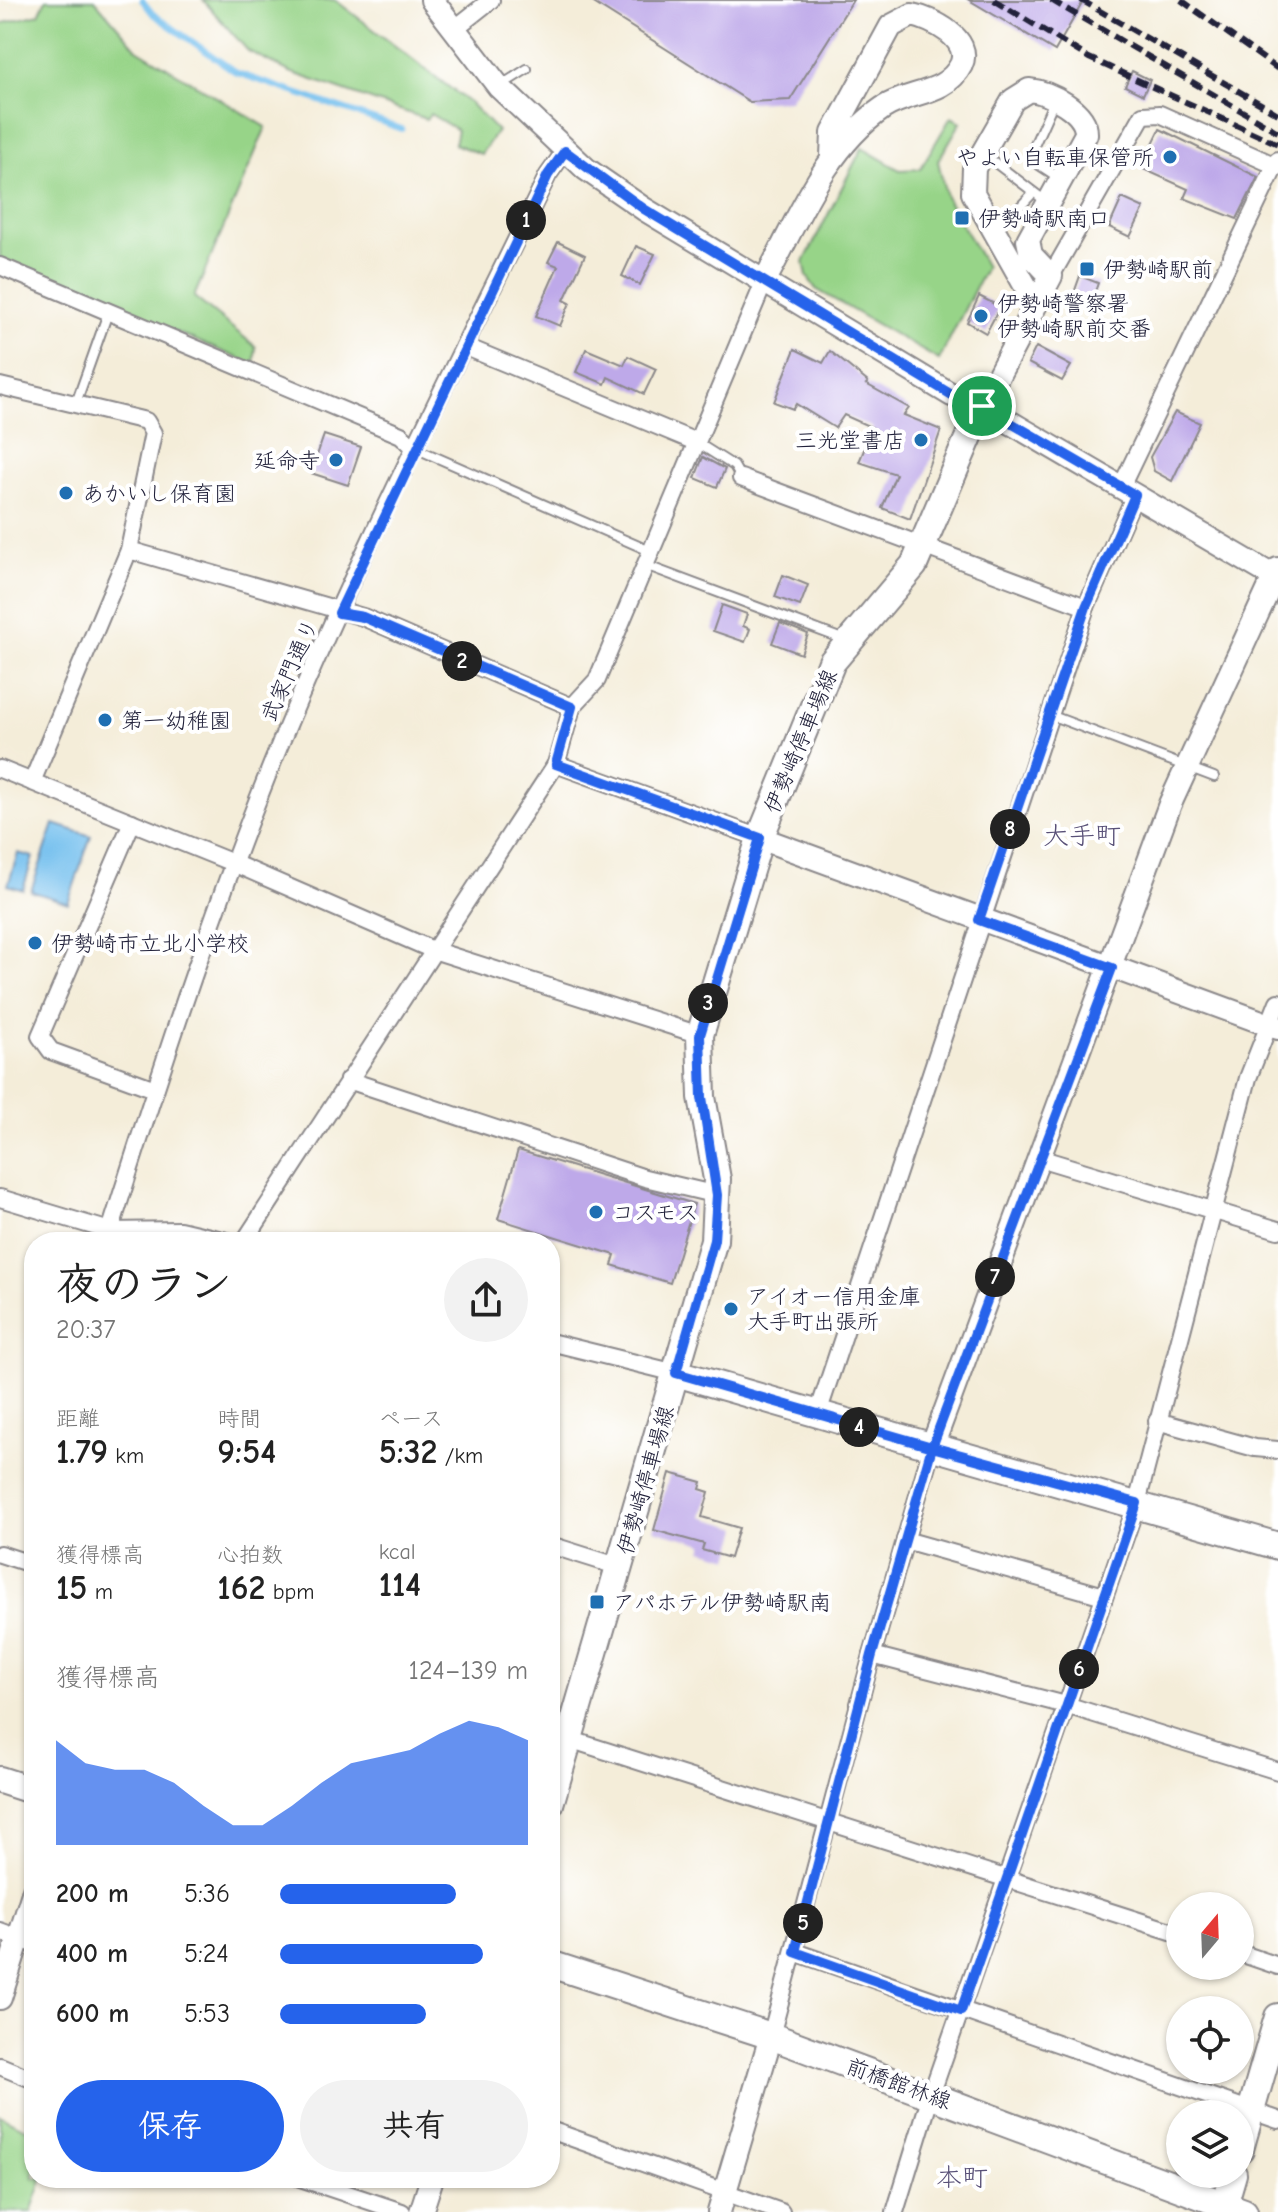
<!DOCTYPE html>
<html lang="ja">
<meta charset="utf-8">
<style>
body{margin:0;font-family:"Comic Neue","Klee One",sans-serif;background:#f2f2f2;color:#222;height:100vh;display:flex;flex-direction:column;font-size:30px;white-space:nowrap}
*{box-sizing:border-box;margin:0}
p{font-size:26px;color:#767676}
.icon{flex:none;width:44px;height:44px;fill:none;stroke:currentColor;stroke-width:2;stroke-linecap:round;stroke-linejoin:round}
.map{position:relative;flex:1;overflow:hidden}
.panel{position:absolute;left:24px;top:1232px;width:536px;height:956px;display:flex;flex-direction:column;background:#fff;border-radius:32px;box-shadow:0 2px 6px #0004}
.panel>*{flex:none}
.needle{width:52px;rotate:19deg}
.buttons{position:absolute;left:1166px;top:1892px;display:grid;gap:16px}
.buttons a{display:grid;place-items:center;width:88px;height:88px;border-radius:50%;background:#fff;box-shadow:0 2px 6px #0004;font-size:40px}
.pin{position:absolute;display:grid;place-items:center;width:68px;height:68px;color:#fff;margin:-34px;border:4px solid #fff;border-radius:50%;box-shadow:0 2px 8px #0007}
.km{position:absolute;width:40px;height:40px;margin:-20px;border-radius:50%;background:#222;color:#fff;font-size:22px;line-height:40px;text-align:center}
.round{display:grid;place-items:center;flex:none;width:84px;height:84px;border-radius:42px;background:#f2f2f2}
.summary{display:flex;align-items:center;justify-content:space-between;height:136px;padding:0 32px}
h1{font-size:44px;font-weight:800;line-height:60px}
.metrics{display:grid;grid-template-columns:repeat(3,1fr);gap:12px;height:136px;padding:8px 32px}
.metrics div{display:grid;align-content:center}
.metrics b{font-size:34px;font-weight:800}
.metrics small{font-size:22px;font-weight:400}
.metrics p{font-size:22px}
.chart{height:224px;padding:16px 32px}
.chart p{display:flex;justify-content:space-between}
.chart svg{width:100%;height:144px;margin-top:8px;fill:#2563eb;opacity:.7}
.primary-button{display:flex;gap:16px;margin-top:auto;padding:16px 32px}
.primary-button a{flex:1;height:92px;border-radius:48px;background:#2563eb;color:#fff;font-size:32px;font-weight:800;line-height:92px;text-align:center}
.primary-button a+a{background:#f2f2f2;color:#222}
ul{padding:0 32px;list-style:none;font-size:26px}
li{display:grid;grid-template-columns:128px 96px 1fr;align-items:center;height:60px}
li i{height:20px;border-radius:10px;background:#2563eb}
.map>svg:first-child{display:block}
.green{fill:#97d488;stroke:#5c7b62;stroke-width:2}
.water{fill:#75c0ee;stroke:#4c7194;stroke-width:2}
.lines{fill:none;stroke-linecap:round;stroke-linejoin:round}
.stream{stroke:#75c0ee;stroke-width:6}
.building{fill:#bea9e9}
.lane-casing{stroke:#8b888a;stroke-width:12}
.street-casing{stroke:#8b888a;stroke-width:20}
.secondary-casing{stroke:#8b888a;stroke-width:26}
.primary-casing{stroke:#8b888a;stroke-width:30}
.lane{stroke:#fff;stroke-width:8}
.street{stroke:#fff;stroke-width:16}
.secondary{stroke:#fff;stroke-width:22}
.primary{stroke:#fff;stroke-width:26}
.rail{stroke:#22223b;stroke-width:6;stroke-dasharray:12 6;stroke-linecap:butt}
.route-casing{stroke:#fff;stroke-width:16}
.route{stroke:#2563eb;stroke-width:10}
.poi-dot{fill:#1f6fb2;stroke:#fff;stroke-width:3}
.labels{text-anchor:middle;stroke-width:8;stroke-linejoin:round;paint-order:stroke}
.poi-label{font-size:22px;fill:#22223b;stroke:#fff;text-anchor:start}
.street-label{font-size:22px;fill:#22223b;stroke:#fff}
.quarter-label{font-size:26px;fill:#595178;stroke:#fff}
</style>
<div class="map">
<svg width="1278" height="2212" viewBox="0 0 1278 2212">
<rect width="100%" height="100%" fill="#fff"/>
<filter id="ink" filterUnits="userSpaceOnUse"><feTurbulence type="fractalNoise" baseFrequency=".0125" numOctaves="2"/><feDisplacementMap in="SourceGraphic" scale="16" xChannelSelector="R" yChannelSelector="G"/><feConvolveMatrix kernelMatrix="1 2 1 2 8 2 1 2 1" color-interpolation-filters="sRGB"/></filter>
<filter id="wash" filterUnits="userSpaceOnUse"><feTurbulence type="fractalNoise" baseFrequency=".006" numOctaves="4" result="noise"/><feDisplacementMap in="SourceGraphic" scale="32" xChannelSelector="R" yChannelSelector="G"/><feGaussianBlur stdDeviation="1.8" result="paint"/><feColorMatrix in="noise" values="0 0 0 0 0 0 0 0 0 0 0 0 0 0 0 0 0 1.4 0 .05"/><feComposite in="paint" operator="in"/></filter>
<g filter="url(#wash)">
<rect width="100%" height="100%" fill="#f4edd9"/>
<g class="green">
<polygon points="46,0 95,0 137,49 266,127 194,297 256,347 254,365 0,258 0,24 39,14"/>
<polygon points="203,0 335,0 471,104 497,131 481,154 454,144 457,130 430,114 426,119 290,72 248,51"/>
<polygon points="951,117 961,122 938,161 946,197 986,267 939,360 816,289 807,276 804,262 862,148 900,170 920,169"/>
<polygon points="0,2116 34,2132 34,2178 43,2178 31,2212 0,2212"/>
</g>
<g class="water">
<polygon points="54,824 91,836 68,903 31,891"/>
<polygon points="18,853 33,857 23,890 8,885"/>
</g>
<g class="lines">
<polyline class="stream" points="142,0 153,14 237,73 402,129"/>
</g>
<g id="blocks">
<g class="building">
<polygon points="589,0 853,0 790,100 750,102"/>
<polygon points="969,0 1084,0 1055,51"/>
<polygon points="1132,71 1150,80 1143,95 1125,86"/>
<polygon points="1160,129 1258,177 1237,219 1184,198 1188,189 1141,168"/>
<polygon points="1122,198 1144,208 1130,237 1109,227"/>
<polygon points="558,242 585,255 564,300 570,303 560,326 536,316 558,266 548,262"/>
<polygon points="636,246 655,254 640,285 622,276"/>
<polygon points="1080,276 1098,283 1092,300 1074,293"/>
<polygon points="979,296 1000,307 986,333 967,322"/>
<polygon points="1036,347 1071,366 1062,381 1028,363"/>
<polygon points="586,349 624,365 628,356 656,369 644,394 608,377 605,384 576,372"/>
<polygon points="795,349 823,363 830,351 868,382 866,384 909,408 904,415 941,430 910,519 882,508 896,474 859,462 873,428 844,415 835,428 796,404 793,409 774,402"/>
<polygon points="1175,412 1200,423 1172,481 1154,471 1150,457"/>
<polygon points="324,435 361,447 348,485 311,473"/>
<polygon points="703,457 725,469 717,487 695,478"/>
<polygon points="783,575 808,585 800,606 775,597"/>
<polygon points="722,605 747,614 743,626 750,629 745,642 713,631"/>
<polygon points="780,623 808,634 801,654 772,643"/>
<polygon points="518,1150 694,1204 670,1283 612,1265 615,1255 498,1219"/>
<polygon points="670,1473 702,1482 700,1489 709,1492 702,1517 739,1528 730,1558 702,1550 704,1544 654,1530"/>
</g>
</g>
</g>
<g filter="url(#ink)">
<use href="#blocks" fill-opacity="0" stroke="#8b888a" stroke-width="2"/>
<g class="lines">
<defs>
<g id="lane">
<polyline points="500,86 527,69"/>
<polyline points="1054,101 1033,148 1039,165 1059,178"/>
<polyline points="985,155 1048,203"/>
<polyline points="990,223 1017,210 1033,193"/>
<polyline points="76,403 109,310"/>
<polyline points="696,442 734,466 741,478"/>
<polyline points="415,448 650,551"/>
<polyline points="645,565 845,640"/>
<polyline points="1050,715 1214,777"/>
</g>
<g id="street">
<polyline points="453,30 491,0"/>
<polyline points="0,266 401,435 415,448"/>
<polyline points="1051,276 1143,115 1160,114 1278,167"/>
<polyline points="464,346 696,442"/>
<polyline points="0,386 146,421 153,433 129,550 32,782"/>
<polyline points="741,478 1086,607"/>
<polyline points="1121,487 1278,160"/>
<polyline points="129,550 363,617 572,707"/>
<polyline points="556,764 760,838"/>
<polyline points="0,769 233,863 433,950 700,1035"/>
<polyline points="132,822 40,1036 51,1051 155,1089"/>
<polyline points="348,1080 645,1178 717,1195"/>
<polyline points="1039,1158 1278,1230"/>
<polyline points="0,1198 110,1231 180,1230 231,1242"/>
<path d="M110 1231C166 1054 223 877 296 706 373 526 462 351 548 175L565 151"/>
<polyline points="244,1242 556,764 572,707 597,680 765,280"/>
<polyline points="550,1342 676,1373"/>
<polyline points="817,1416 1086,607 1135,495"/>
<polyline points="1157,1421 1255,1448 1278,1450"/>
<polyline points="905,1540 1104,1596"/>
<polyline points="550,1545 620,1567"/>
<polyline points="0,1554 34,1565"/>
<polyline points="872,1655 1066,1705 1278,1771"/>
<polyline points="550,1733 1180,1934"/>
<polyline points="0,1931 34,1944"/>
<polyline points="795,1952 1278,2120"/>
<polyline points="1240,1953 1278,1966"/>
<polyline points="771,2036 872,1655 932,1447"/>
<polyline points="0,2066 34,2080"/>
<polyline points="550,2130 781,2212"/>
<polyline points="300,2178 402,2212"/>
<polyline points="895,2212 931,2095 1137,1503 1248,1078 1278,1002"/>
</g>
<g id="secondary">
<polyline points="432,0 499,87 586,169 644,209 952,395 982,406 1278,579"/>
<path d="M765 280C798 220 824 149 883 108 908 91 946 95 961 65 973 39 932 19 912 15L891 26 833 133 832 156"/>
<path d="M982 406 1051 276 1031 255 1028 240 1086 134C1087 111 1049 92 1029 90L1013 100 974 168 973 193 1035 303"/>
<polyline points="760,838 1278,1028"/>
<polyline points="932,1447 1170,804 1278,569"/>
<polyline points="0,1998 34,1890"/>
<polyline points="421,2212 432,2178"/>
<polyline points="719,2212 771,2036"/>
</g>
<g id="primary">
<polyline points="676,1373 1278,1546"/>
<polyline points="0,1780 34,1791"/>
<polyline points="550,1804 714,1240 717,1179 702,1097 700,1035 760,838 832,662 914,565 982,406"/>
<polyline points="550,1964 771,2036 1244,2212"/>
<polyline points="1240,2149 1278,2017"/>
<polyline points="1222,2212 1233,2174"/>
</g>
</defs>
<use href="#lane" class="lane-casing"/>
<use href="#street" class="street-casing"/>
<use href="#secondary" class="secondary-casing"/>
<use href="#primary" class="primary-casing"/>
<use href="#lane" class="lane"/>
<use href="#street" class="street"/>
<use href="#secondary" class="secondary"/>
<use href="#primary" class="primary"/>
<g class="rail">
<polyline points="994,0 1089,58 1278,144"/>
<polyline points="1051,0 1278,132"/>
<polyline points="1081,0 1278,114"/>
<polyline points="1181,0 1278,69"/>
</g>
</g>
</g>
<g class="lines" filter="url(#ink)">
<defs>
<polyline id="route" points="982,406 952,395 644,209 565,151 548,175 339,613 363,617 572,707 556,764 760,838 700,1035 702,1097 717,1195 714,1240 676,1373 932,1447 872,1655 795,1952 961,2011 1137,1503 932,1447 1112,968 979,920 1086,607 1135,495 982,406"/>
</defs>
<use href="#route" class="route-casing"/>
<use href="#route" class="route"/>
</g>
<g class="poi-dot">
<circle cx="1170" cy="157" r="8"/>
<rect x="954" y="210" width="16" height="16" rx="4"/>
<rect x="1079" y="261" width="16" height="16" rx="4"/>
<circle cx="981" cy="316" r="8"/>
<circle cx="921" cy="440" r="8"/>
<circle cx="336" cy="460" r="8"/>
<circle cx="66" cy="493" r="8"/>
<circle cx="105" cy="720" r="8"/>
<circle cx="35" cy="943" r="8"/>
<circle cx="596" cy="1212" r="8"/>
<circle cx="731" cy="1309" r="8"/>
<rect x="589" y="1594" width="16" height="16" rx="4"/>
</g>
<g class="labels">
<g class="poi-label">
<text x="1154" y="165" text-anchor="end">やよい自転車保管所</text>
<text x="978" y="226">伊勢崎駅南口</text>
<text x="1103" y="277">伊勢崎駅前</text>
<text x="997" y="311">伊勢崎警察署<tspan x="997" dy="25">伊勢崎駅前交番</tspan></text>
<text x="905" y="448" text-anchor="end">三光堂書店</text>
<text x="320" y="468" text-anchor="end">延命寺</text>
<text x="82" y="501">あかいし保育園</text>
<text x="121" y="728">第一幼稚園</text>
<text x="51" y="951">伊勢崎市立北小学校</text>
<text x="612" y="1220">コスモス</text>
<text x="747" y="1304">アイオー信用金庫<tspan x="747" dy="25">大手町出張所</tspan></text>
<text x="613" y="1610">アパホテル伊勢崎駅南</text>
</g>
<g class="street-label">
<text transform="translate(289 670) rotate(-66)" y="8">武家門通り</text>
<text transform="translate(800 741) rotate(-67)" y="8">伊勢崎停車場線</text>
<text transform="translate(645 1480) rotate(-74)" y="8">伊勢崎停車場線</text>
<text transform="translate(899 2083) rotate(20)" y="8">前橋館林線</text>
</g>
<g class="quarter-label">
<text x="1082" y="844">大手町</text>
<text x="962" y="2186">本町</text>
</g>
</g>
</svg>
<div class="buttons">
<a><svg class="needle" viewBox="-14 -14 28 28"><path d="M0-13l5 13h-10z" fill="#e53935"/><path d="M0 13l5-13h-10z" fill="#767676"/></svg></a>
<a><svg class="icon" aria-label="locate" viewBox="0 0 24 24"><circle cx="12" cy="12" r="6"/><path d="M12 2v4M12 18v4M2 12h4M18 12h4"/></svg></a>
<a><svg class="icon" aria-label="layers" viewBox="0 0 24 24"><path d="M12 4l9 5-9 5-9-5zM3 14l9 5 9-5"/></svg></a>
</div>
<div class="pin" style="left:982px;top:406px;background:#1e9e55"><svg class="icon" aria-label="arrive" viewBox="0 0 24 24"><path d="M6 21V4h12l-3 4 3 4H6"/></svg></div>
<b class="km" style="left:526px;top:220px">1</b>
<b class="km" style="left:462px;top:661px">2</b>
<b class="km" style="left:708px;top:1003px">3</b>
<b class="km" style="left:859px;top:1427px">4</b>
<b class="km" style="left:803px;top:1923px">5</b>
<b class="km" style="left:1079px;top:1669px">6</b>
<b class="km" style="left:995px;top:1277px">7</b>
<b class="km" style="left:1010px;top:829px">8</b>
<section class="panel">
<div class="summary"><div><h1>夜のラン</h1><p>20:37</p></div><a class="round"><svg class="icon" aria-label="share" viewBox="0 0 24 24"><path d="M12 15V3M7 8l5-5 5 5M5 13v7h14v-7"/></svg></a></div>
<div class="metrics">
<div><p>距離</p><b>1.79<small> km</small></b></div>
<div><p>時間</p><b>9:54</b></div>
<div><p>ペース</p><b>5:32<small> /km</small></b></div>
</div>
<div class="metrics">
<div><p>獲得標高</p><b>15<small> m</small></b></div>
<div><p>心拍数</p><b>162<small> bpm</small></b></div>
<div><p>kcal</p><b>114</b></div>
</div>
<div class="chart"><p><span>獲得標高</span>124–139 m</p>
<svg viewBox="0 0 160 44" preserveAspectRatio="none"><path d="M0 44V12L10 19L20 21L30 21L40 25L50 32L60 38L70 38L80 32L90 25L100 19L110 17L120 15L130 10L140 6L150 8L160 12V44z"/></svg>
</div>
<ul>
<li><b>200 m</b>5:36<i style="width:71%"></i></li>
<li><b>400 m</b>5:24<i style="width:82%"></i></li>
<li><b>600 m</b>5:53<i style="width:59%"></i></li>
</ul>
<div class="primary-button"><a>保存</a><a>共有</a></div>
</section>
</div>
